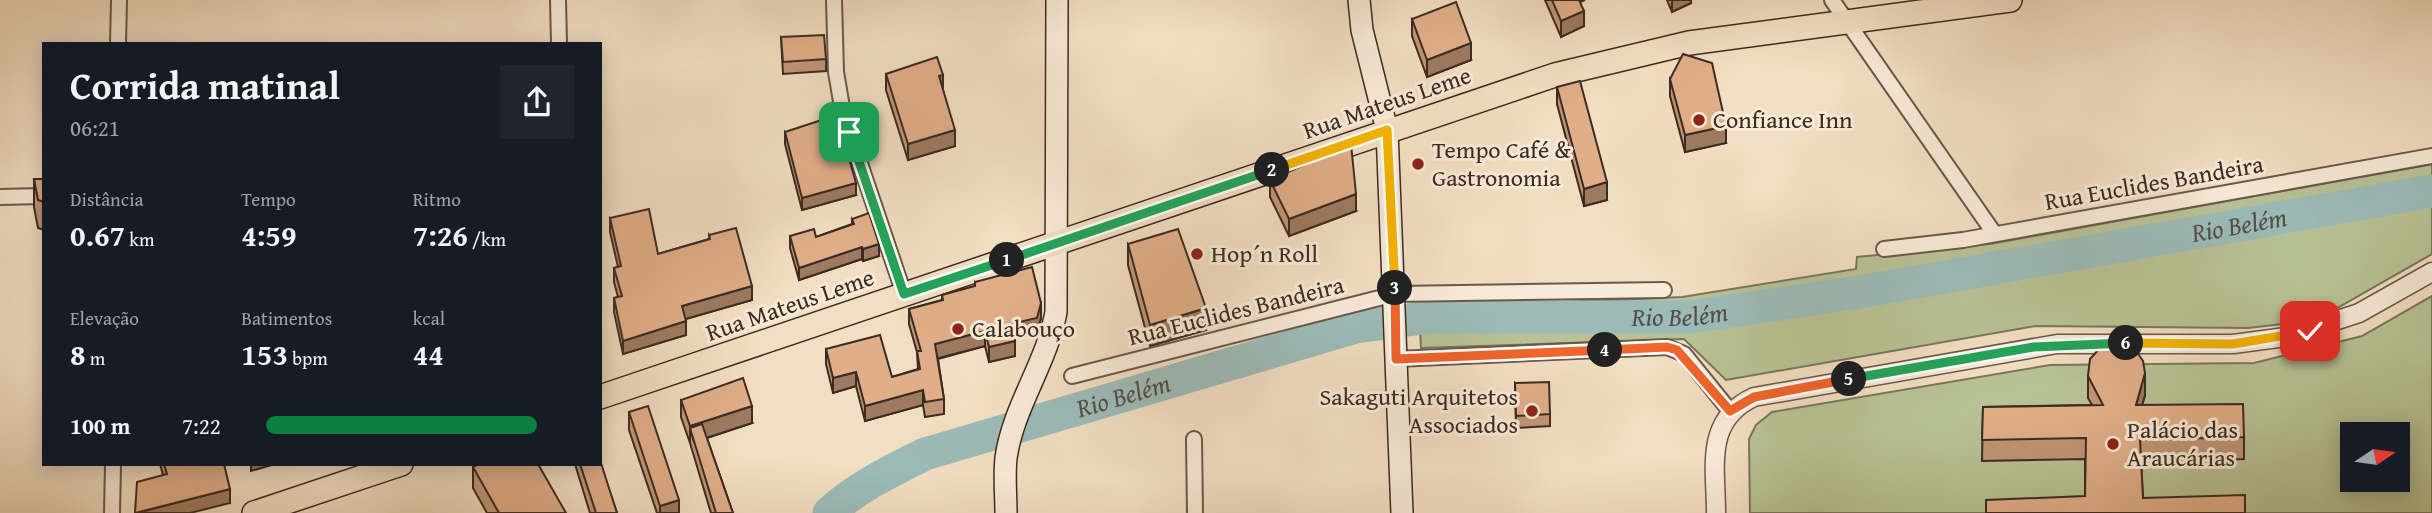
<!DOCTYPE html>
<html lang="pt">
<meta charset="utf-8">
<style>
body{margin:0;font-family:"Gentium Book Plus",serif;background:#20242c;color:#f1f3f6;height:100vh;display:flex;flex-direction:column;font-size:26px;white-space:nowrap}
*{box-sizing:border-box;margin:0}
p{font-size:23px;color:#9ea1a6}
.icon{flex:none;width:38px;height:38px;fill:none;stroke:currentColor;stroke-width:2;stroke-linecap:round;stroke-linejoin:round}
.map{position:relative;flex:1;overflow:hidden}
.sheet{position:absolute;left:42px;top:42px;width:560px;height:424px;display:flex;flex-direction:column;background:#171b24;border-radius:0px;box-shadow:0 4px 18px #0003}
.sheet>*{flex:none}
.needle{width:46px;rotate:77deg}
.controls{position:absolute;left:2340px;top:422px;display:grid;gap:14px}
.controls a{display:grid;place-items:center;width:70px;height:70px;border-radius:0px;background:#171b24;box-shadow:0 4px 18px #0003;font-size:35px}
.pin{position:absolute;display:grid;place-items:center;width:60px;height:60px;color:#fff;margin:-30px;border-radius:14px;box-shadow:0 4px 10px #0006}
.km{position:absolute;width:35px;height:35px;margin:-18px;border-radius:50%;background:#222;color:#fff;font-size:19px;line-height:35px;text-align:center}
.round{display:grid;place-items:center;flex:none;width:74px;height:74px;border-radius:0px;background:#20242c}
.head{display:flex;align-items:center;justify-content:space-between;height:119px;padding:0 28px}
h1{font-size:38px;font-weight:600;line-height:52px}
.metrics{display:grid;grid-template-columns:repeat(3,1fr);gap:10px;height:119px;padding:7px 28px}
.metrics div{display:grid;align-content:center}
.metrics b{font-size:30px;font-weight:600}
.metrics small{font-size:19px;font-weight:400}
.metrics p{font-size:19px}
ul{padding:0 28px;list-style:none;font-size:23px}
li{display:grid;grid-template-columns:112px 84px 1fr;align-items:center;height:52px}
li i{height:18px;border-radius:9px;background:#0b8043}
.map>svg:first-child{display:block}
.green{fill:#b8c295;stroke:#7a765c;stroke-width:2;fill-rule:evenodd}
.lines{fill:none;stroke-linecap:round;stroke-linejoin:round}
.river{stroke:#9cbbb8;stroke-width:33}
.minor-casing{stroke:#6a584b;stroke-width:18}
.tertiary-casing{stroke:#6a584b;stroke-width:21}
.secondary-casing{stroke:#3c2b23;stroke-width:24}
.primary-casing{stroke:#3c2b23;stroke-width:26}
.minor{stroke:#f7ead7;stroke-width:14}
.tertiary{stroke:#f7ead7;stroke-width:18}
.secondary{stroke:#f7ead7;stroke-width:21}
.primary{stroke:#f2dec2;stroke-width:23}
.wall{fill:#c19676;stroke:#3c2b23;stroke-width:2}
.shaded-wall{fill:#9d7a60;stroke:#3c2b23;stroke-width:2}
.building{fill:#e0ae89;stroke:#3c2b23;stroke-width:2}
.split-1-casing{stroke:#fff;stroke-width:14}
.split-2-casing{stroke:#fff;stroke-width:14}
.split-3-casing{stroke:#fff;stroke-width:14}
.split-4-casing{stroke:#fff;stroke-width:14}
.split-5-casing{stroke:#fff;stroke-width:14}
.split-6-casing{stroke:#fff;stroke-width:14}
.split-7-casing{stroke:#fff;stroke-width:14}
.split-1{stroke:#22a559;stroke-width:9}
.split-2{stroke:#22a559;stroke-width:9}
.split-3{stroke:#f5b400;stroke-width:9}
.split-4{stroke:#f0652b;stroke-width:9}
.split-5{stroke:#f0652b;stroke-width:9}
.split-6{stroke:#22a559;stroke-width:9}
.split-7{stroke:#f5b400;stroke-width:9}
.poi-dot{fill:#8f2418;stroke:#f7ead7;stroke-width:2.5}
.labels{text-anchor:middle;stroke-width:6;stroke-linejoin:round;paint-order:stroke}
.street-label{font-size:24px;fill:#3c2b23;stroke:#f7ead7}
.poi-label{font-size:24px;fill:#3c2b23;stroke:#f7ead7;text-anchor:start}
.water-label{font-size:26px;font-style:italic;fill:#544f48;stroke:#f7ead7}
</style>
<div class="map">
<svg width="2432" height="513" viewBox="0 0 2432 513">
<rect width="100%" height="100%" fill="#f2dec2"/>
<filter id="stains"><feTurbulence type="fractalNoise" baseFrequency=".00286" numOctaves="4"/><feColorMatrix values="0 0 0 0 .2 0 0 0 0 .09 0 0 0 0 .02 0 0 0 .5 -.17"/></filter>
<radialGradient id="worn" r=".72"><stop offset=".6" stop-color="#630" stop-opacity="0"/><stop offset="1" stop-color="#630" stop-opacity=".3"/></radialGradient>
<g class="green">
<polygon points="2432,164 2432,254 2339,307 2283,324 2248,328 2036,326 1726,380 1684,339 1421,348 1419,308 1682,297 1856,269 1857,257 1990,244"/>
<path d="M2432 296V513H1750L1749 439 1756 425 1772 412 2050 365 2254 363 2362 336ZM2352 434H2398V480H2352Z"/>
</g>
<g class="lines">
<path class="river" id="s1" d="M829 513C857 487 891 471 925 454L1356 327 1430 317H1690L1854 293 2432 191"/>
<defs>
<g id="minor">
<polyline points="558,0 559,44"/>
<polyline points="834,0 836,72 843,113 904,294"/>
<polyline points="1832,0 1994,233"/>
<polyline points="118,44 119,0"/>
<polyline points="0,197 44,196"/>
<polyline points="1884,249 1963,240 2432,156"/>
<polyline points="1396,359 1667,347 1684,354 1730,411"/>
<polyline points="1072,376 1395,294 1664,290"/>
<polyline points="1194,439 1195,513"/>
<polyline points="112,513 113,464"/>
</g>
<path id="tertiary" d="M1716 513C1716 467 1704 420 1754 397L2057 344H2233L2286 337 2359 313 2432 272"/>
<g id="secondary">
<polyline points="1359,0 1362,30 1387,130 1402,513"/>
<path d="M1006 513C1006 495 1004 476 1006 458 1013 407 1047 363 1056 312L1057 0"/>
</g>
<g id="primary">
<polyline points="600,397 1555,75 1689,43 2010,0"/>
<polyline points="254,513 401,464"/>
</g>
</defs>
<use href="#minor" class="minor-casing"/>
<use href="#tertiary" class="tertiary-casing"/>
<use href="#secondary" class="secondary-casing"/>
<use href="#primary" class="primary-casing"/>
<use href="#minor" class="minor"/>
<use href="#tertiary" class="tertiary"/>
<use href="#secondary" class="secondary"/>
<use href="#primary" class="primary"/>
</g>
<g class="wall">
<polygon points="1545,0 1585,0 1580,2 1584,26 1561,37"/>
<polygon points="1667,0 1691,0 1691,3 1672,12"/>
<polygon points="1412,19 1471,60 1427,77 1412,36"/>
<polygon points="781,37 826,59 826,71 783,74"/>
<polygon points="886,74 943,90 955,146 908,160 886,90"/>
<polygon points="1670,79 1726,143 1685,152 1670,96"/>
<polygon points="1557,87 1607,200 1584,206 1557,104"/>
<polygon points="785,132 856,195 802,210 785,144"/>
<polygon points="34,179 44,179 44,230 38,228 34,207"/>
<polygon points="1270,180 1356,211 1289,236 1270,197"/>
<polygon points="610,218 658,254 709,239 709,235 752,300 686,319 686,335 623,354 614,312 614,298 618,297 614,282 614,268 618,267 610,232"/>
<polygon points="852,219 879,256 863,261 862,259 799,280 790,248 790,236 816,237 852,224"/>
<polygon points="1128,244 1206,330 1150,346 1128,265"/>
<polygon points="975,282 1041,318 1037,333 1014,338 1015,356 989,362 985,346 938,359 944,399 944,414 925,417 923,405 865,421 856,386 833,393 826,364 826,349 892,377 918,369 917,352 909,324 909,309 942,300 942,295 975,286"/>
<polygon points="2088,376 2145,395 2142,405 2244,437 2244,459 2141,462 2143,498 2245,513 2085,496 2085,459 1982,461 1983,407 2092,405 2088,398"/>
<polygon points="1515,383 1550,414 1550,426 1516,428"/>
<polygon points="681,400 752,423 707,438 733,513 711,513 690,443 681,417"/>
<polygon points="629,412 679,513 657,513 629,430"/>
<polygon points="160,464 224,464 230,503 163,475"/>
<polygon points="575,464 600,464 617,513 590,513"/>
<polygon points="473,467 566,513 487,513 473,488"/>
</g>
<g class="shaded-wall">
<polygon points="1672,0 1691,0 1691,3 1672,12"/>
<polygon points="1584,11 1584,26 1561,37 1561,21"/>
<polygon points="1471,43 1471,60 1427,77 1427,60"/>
<polygon points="943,75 943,91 939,76"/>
<polygon points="1726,126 1726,143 1685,152 1685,135"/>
<polygon points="955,130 955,146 908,160 908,144"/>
<polygon points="1607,182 1607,200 1584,206 1584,189"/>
<polygon points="856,183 856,195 802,210 802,198"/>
<polygon points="1356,194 1356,211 1289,236 1289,219"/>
<polygon points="879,244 879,256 863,261 863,249"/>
<polygon points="862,247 862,259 799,280 799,268"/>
<polygon points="752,286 752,300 682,320 682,306"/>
<polygon points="1041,303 1041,318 1037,333 1011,339 1011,324"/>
<polygon points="1206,308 1206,330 1150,346 1150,325"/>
<polygon points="686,321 686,335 623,354 623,341"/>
<polygon points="985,331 985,346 935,359 935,344"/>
<polygon points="1015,341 1015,356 989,362 989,347"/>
<polygon points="856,372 856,386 833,393 833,378"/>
<polygon points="2145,373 2145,395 2136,427 2136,405"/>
<polygon points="923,390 923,405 865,421 865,406"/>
<polygon points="752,406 752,423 694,442 690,428 690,443 690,426"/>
<polygon points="251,464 275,464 251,471"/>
<polygon points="230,489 230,503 190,513 137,513"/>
<polygon points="679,500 679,513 660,513 660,506"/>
</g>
<g class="building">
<polygon points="1552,0 1579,0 1584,11 1561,21"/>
<polygon points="1456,2 1471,43 1427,60 1412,19"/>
<polygon points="824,35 826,59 783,62 781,37"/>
<polygon points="1683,54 1712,63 1726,126 1685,135 1670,79"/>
<polygon points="937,57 943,75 939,76 955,130 908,144 886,74"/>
<polygon points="1580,81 1607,182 1584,189 1557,87"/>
<polygon points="837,115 856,183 802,198 785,132"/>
<polygon points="1351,144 1356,194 1289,219 1270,180"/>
<polygon points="34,179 44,179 44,202 38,200"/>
<polygon points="649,209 658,254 710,239 709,235 736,228 752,286 682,306 686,321 623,341 614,298 622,296 614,268 621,266 610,218"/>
<polygon points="869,213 879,244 863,249 862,247 799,268 790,236 814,229 816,237 854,224 852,219"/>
<polygon points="1178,229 1206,308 1150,325 1128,244"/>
<polygon points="1032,267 1041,303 1037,318 1011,324 1015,341 989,347 985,331 935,344 944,399 925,402 923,390 865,406 856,372 833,378 826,349 880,335 892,377 920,369 917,351 921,351 909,309 943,300 942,295 975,286 975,282"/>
<polygon points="2118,344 2136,351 2143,361 2145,373 2136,405 2243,404 2244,437 2140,440 2143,498 2245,495 2245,513 1986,513 1986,500 2085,496 2086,438 1982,440 1983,407 2103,405 2088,376 2090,359 2100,348"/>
<polygon points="743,378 752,406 690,426 681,400"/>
<polygon points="1549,382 1550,414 1516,416 1515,383"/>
<polygon points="648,406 679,500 660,506 629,412"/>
<polygon points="702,424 733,513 716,513 690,428"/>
<polygon points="600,460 617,513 596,513 580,464 600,464"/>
<polygon points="164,464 224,464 230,489 135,513 137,482 167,474"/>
<polygon points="479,464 538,464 566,513 499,513 473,467"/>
</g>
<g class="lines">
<defs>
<polyline id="split-1" points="849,132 904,294 1007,260"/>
<polyline id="split-2" points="1007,260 1272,170"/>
<polyline id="split-3" points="1272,170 1387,130 1395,288"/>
<polyline id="split-4" points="1395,288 1396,359 1605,350"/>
<polyline id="split-5" points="1605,350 1667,347 1677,350 1730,411 1754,397 1849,379"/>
<polyline id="split-6" points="1849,379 2034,347 2126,343"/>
<polyline id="split-7" points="2126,343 2233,344 2310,331"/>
</defs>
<use href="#split-1" class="split-1-casing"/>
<use href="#split-2" class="split-2-casing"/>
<use href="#split-3" class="split-3-casing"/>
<use href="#split-4" class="split-4-casing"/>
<use href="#split-5" class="split-5-casing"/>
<use href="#split-6" class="split-6-casing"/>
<use href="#split-7" class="split-7-casing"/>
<use href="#split-1" class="split-1"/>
<use href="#split-2" class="split-2"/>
<use href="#split-3" class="split-3"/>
<use href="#split-4" class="split-4"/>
<use href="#split-5" class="split-5"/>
<use href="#split-6" class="split-6"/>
<use href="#split-7" class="split-7"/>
</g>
<g class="poi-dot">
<circle cx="1699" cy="120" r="7"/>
<circle cx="1418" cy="164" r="7"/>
<circle cx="1197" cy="254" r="7"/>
<circle cx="958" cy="329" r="7"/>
<circle cx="1532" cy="411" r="7"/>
<circle cx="2113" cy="444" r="7"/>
</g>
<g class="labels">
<g class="street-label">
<text transform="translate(1387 103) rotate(-19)" y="8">Rua Mateus Leme</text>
<text transform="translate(2154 183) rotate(-10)" y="8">Rua Euclides Bandeira</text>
<text transform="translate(790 305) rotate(-19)" y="8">Rua Mateus Leme</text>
<text transform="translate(1236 311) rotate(-14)" y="8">Rua Euclides Bandeira</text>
</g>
<g class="poi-label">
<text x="1713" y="128">Confiance Inn</text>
<text x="1432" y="158">Tempo Café &amp;<tspan x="1432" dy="28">Gastronomia</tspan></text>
<text x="1211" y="262">Hop´n Roll</text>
<text x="972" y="337">Calabouço</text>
<text x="1518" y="405" text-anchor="end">Sakaguti Arquitetos<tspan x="1518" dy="28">Associados</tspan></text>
<text x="2127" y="438">Palácio das<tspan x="2127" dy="28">Araucárias</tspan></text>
</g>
<g class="water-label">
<text dy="9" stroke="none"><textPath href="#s1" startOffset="1454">Rio Belém</textPath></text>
<text dy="9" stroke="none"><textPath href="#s1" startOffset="887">Rio Belém</textPath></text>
<text dy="9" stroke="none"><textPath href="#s1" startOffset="320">Rio Belém</textPath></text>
</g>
</g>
<rect width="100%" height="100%" filter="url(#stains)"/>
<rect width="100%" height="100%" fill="url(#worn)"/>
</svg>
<div class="controls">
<a><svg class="needle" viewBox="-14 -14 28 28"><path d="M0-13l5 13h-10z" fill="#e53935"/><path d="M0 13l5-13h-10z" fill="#9ea1a6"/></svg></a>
</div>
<div class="pin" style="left:849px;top:132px;background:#1e9e55"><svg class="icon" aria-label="arrive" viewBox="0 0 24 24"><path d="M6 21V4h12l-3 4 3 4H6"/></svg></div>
<div class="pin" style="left:2310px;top:331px;background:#d93025"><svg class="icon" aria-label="check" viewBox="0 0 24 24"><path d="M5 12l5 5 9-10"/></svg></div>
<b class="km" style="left:1007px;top:260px">1</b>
<b class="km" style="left:1272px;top:170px">2</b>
<b class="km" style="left:1395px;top:288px">3</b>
<b class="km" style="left:1605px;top:350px">4</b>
<b class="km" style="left:1849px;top:379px">5</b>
<b class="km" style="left:2126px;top:343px">6</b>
<section class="sheet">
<div class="head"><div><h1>Corrida matinal</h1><p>06:21</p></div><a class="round"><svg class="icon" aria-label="share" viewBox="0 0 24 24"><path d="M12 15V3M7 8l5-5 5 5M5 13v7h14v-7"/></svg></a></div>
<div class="metrics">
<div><p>Distância</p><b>0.67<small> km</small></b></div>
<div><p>Tempo</p><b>4:59</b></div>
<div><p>Ritmo</p><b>7:26<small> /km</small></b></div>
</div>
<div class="metrics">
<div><p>Elevação</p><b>8<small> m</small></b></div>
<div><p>Batimentos</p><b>153<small> bpm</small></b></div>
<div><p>kcal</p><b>44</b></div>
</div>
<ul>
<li><b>100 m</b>7:22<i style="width:88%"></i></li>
</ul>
</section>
</div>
